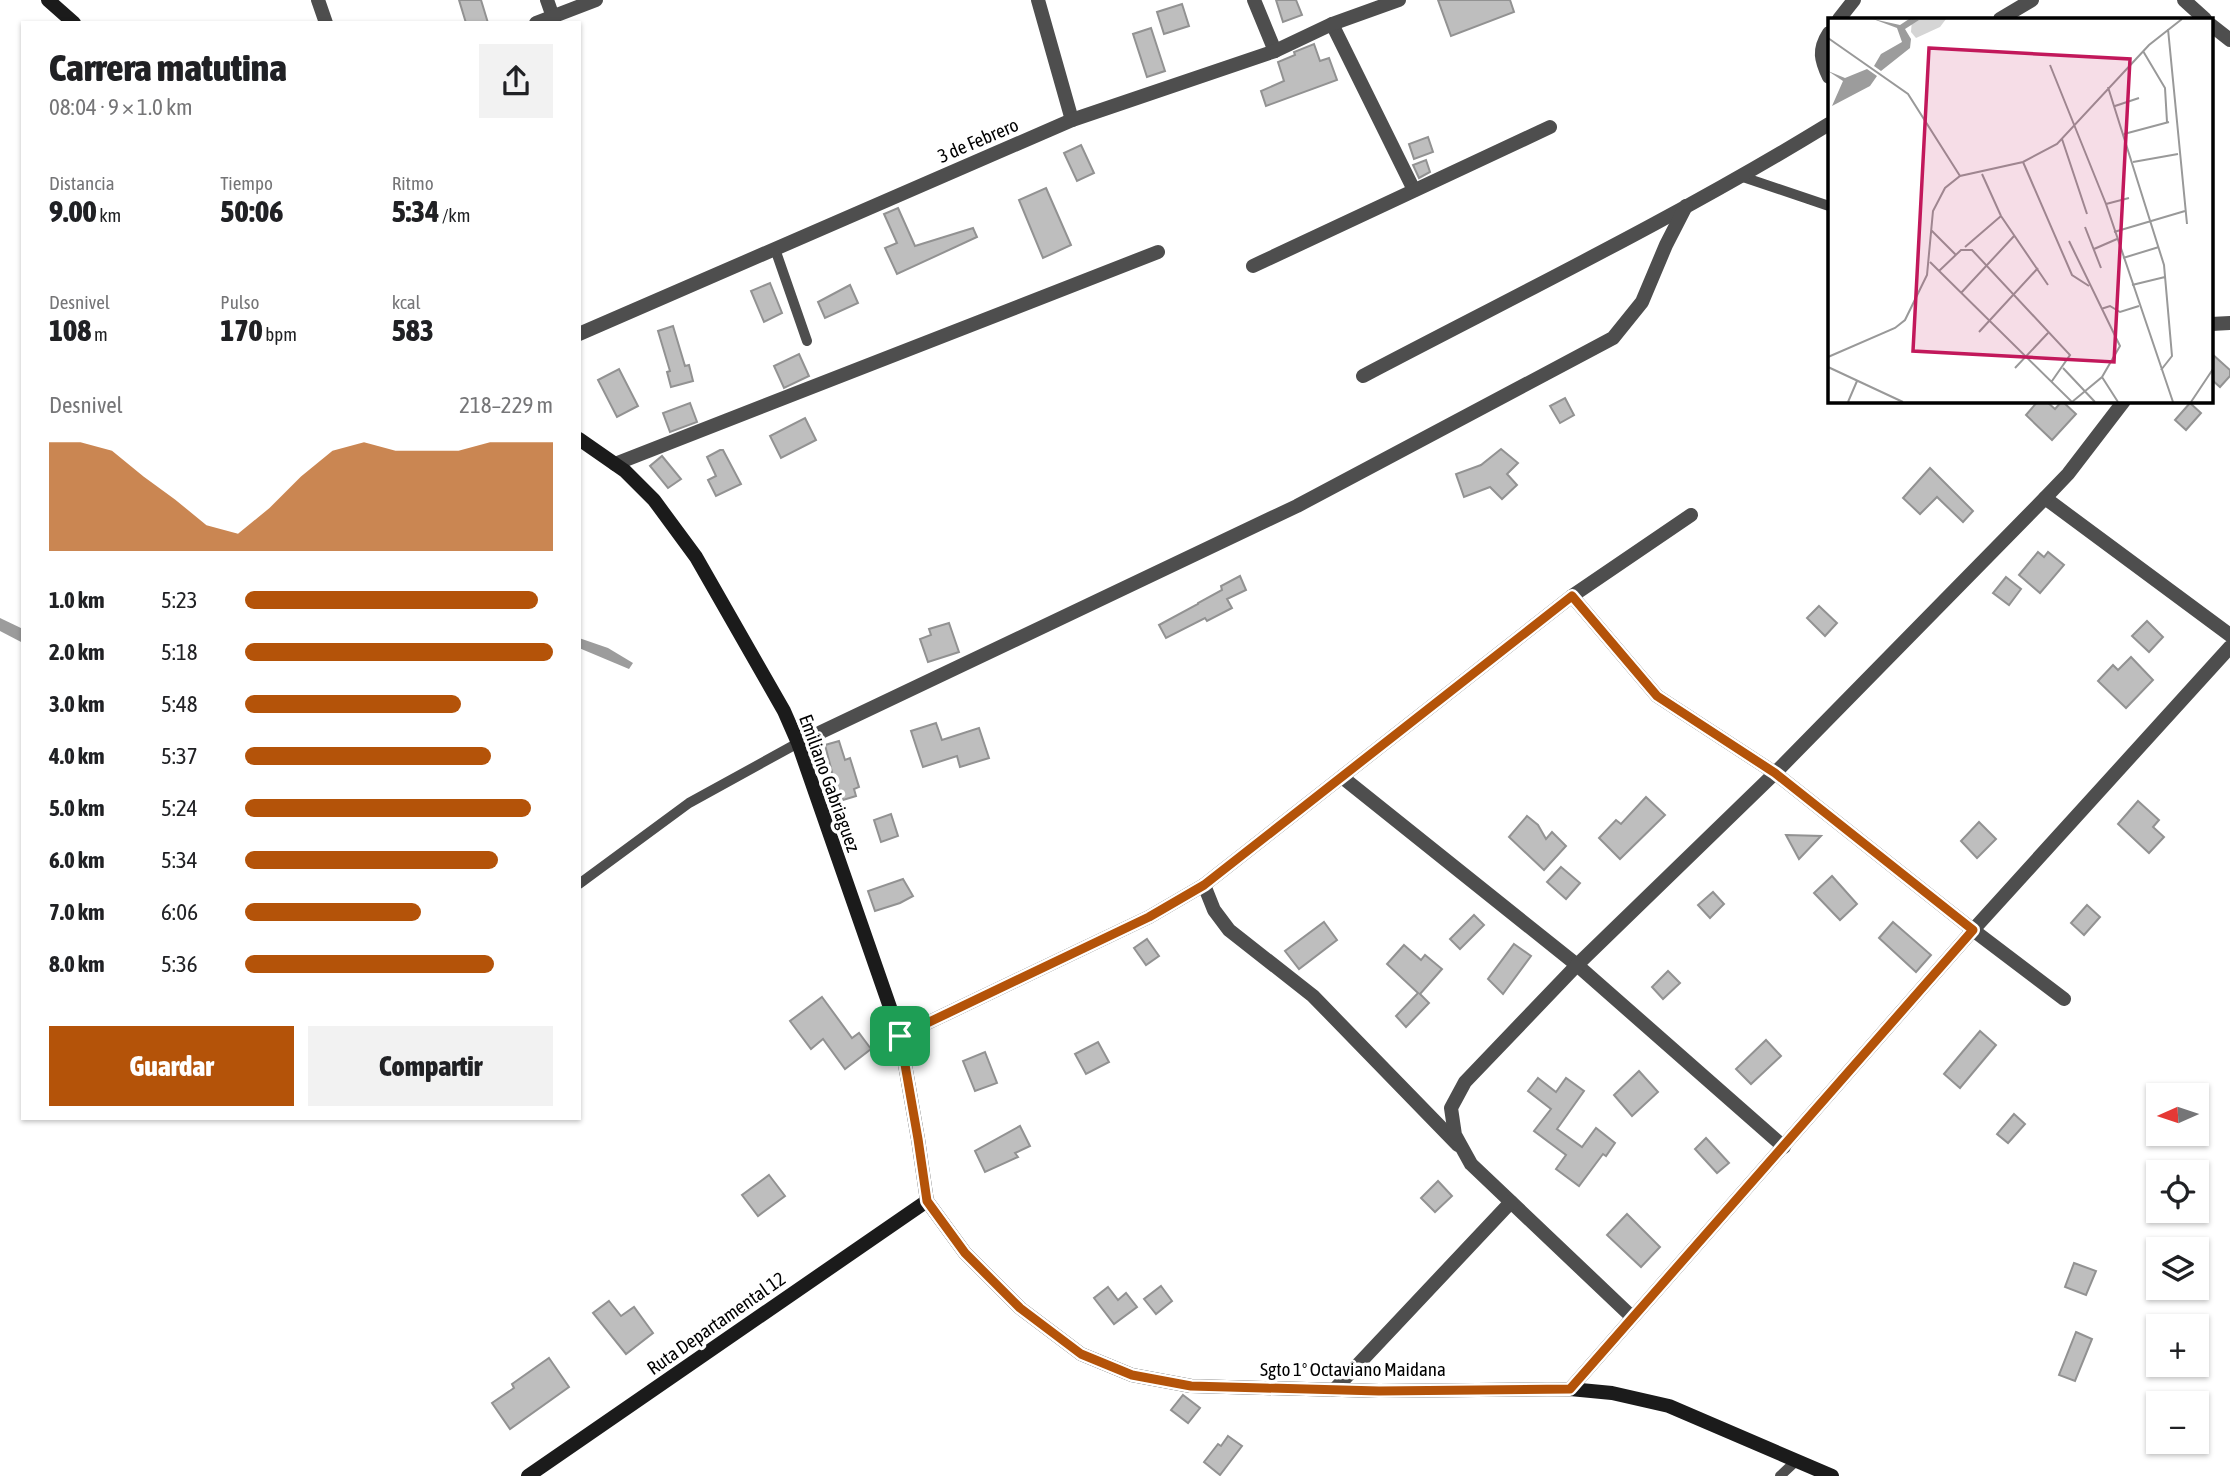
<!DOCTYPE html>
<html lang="es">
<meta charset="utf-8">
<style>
body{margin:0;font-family:"Asap Condensed",sans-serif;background:#f2f2f2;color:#202124;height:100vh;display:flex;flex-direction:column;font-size:26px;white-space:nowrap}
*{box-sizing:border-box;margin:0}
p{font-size:23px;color:#757577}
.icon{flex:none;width:38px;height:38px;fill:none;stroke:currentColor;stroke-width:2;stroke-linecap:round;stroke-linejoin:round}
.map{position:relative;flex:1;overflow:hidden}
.panel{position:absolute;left:21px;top:21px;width:560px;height:1099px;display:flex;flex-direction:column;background:#fff;border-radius:0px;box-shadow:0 2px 5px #0004}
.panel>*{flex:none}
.needle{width:46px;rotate:267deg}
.tools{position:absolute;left:2146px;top:1083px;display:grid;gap:14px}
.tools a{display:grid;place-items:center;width:63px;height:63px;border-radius:0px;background:#fff;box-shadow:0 2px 5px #0004;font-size:35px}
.pin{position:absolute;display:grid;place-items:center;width:60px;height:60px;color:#fff;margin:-30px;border-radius:14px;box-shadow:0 4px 10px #0006}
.round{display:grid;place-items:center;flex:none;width:74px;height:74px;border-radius:0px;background:#f2f2f2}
.head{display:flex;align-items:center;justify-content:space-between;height:119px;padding:0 28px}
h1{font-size:38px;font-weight:800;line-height:52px}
.stats{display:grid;grid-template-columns:repeat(3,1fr);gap:10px;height:119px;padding:7px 28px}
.stats div{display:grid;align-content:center}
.stats b{font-size:30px;font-weight:800}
.stats small{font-size:19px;font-weight:400}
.stats p{font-size:19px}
.chart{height:196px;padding:14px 28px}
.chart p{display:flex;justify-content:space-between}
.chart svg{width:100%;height:126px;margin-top:7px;fill:#b45309;opacity:.7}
.primary-button{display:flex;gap:14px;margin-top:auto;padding:14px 28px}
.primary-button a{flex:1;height:80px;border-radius:0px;background:#b45309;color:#fff;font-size:28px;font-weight:800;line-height:80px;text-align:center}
.primary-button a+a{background:#f2f2f2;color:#202124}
ul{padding:0 28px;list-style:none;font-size:23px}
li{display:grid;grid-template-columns:112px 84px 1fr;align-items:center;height:52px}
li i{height:18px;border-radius:9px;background:#b45309}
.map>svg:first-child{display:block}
.water{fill:#9c9c9c}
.building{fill:#bebebe;stroke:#929292;stroke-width:2}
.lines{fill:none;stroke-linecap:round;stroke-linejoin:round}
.service{stroke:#4e4e4e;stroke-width:10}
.minor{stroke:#4e4e4e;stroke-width:14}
.tertiary{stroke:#4e4e4e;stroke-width:14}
.secondary{stroke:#1b1b1b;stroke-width:14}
.route-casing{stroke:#fff;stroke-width:14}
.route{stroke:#b45309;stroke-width:9}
.labels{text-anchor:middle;stroke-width:7;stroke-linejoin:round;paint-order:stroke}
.street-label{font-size:19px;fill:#000;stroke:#fff}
.inset-road{fill:none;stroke:#999;stroke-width:2}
.view{fill:#c2185b;fill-opacity:0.15;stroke:#c2185b;stroke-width:3.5}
.inset-edge{fill:none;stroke:#000;stroke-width:3.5}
</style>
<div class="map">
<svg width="2230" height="1476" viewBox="0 0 2230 1476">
<rect width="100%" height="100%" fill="#fff"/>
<g class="water">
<polygon points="0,618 23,629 23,643 0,631"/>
<polygon points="579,638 608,648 633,663 629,669 579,648"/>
</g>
<g class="building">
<polygon points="459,0 481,0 488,23 466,23"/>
<polygon points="1276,0 1296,0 1302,15 1283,22"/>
<polygon points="1438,0 1510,0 1514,12 1451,36"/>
<polygon points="1182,4 1189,26 1164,34 1157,12"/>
<polygon points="1151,28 1165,71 1147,77 1133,34"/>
<polygon points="1314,44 1320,61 1329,58 1337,80 1266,106 1261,91 1284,81 1278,62 1295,55 1294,52"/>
<polygon points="1428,137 1433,152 1414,159 1409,144"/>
<polygon points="1081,145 1094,173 1077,181 1064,153"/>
<polygon points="1426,160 1430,172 1419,178 1413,165"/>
<polygon points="1046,188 1071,245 1043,258 1019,200"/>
<polygon points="898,208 915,246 973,228 977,237 897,274 885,248 897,243 884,214"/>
<polygon points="770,283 782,313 764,322 751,291"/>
<polygon points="850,285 858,303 825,318 818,302"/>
<polygon points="673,326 685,366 689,365 693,381 671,387 667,372 670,371 658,331"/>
<polygon points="2211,353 2230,370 2230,376 2220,387 2211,379"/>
<polygon points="799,354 809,376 784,388 774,366"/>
<polygon points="619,369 638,406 617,417 598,380"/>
<polygon points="1565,398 1574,415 1560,423 1550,406"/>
<polygon points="2038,401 2046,401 2055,409 2062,401 2076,414 2052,440 2026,415"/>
<polygon points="690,403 697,422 670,432 663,413"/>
<polygon points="2190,403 2201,413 2186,430 2175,420"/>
<polygon points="805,418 816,440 781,458 770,436"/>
<polygon points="1501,449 1518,463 1507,474 1517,485 1502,499 1490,487 1464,497 1456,474 1481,465"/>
<polygon points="720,450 723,450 741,484 716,496 708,480 716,476 707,457"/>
<polygon points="662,456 681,479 668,488 650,466"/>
<polygon points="1930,468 1973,511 1963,522 1937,497 1920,514 1903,498"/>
<polygon points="2038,552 2044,557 2048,552 2064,565 2040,593 2019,575"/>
<polygon points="1240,576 1246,590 1227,599 1232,608 1207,621 1205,618 1166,638 1159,625 1198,604 1198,603 1222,590 1221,586"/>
<polygon points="2006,577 2021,589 2009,605 1993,593"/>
<polygon points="1819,606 1837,623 1825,636 1807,618"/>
<polygon points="2147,621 2163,637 2149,652 2132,636"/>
<polygon points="949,623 959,652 928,662 920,639 931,635 929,629"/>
<polygon points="2131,657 2153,680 2126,708 2098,681 2113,665 2118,670"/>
<polygon points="936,723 942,740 979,728 989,758 960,767 957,756 923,767 911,731"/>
<polygon points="839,741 845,760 850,758 859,787 854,789 856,796 843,800 841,793 832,796 825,774 832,772 825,745"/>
<polygon points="1646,797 1665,815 1620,859 1599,838 1616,820 1621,824"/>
<polygon points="2138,801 2159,820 2153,827 2164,837 2149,853 2118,824"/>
<polygon points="891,814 898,836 881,842 874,820"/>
<polygon points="1527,816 1538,825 1546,839 1552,832 1566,846 1544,870 1509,837"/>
<polygon points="1979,822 1996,839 1977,858 1961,841"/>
<polygon points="1786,835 1821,836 1799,859"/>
<polygon points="1561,867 1580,883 1566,899 1547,882"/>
<polygon points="1832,876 1857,904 1840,920 1814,893"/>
<polygon points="903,879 913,896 900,903 875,911 868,891"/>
<polygon points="1713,892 1724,904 1710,918 1698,905"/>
<polygon points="2087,905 2100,917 2084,935 2071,923"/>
<polygon points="1474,915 1484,925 1460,949 1450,939"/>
<polygon points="1324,922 1337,940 1299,969 1285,951"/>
<polygon points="1893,922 1931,955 1916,972 1879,938"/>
<polygon points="1147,939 1159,956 1146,965 1134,948"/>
<polygon points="1514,944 1531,956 1503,994 1488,979"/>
<polygon points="1404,945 1421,960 1425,955 1442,969 1420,994 1429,1003 1406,1027 1396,1016 1418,993 1387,964"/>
<polygon points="1668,971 1680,983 1663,999 1652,987"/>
<polygon points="822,997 852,1038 859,1033 871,1049 845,1069 823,1039 811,1049 790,1021"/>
<polygon points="1980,1031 1996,1045 1960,1088 1944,1074"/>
<polygon points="1766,1040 1781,1056 1751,1084 1736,1069"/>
<polygon points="1098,1042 1109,1062 1086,1074 1075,1054"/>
<polygon points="985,1052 997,1083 975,1091 963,1061"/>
<polygon points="1639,1071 1658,1092 1632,1116 1614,1095"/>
<polygon points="1538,1078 1556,1092 1566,1078 1584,1091 1557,1129 1582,1147 1596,1128 1615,1143 1606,1156 1603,1154 1579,1186 1556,1169 1566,1155 1534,1131 1551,1109 1528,1091"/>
<polygon points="2014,1114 2025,1124 2008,1143 1997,1134"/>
<polygon points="1020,1126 1030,1146 1015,1153 1018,1157 985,1172 975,1151"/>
<polygon points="1706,1138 1729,1163 1717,1173 1695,1149"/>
<polygon points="769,1175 785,1196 758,1216 742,1195"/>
<polygon points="1438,1181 1452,1196 1435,1212 1421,1198"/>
<polygon points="1627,1214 1660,1247 1641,1267 1607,1235"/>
<polygon points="2074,1263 2096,1271 2086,1295 2065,1287"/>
<polygon points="1161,1286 1172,1301 1156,1314 1144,1299"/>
<polygon points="1108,1287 1118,1300 1126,1293 1137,1307 1114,1324 1094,1298"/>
<polygon points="609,1301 621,1316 634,1307 653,1333 626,1354 593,1313"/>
<polygon points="2076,1332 2092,1339 2075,1381 2059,1375"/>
<polygon points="549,1358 569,1387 510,1429 492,1403 514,1388 512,1384"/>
<polygon points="1183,1395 1200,1408 1188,1423 1171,1410"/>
<polygon points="1228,1436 1242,1446 1220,1475 1204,1462 1218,1444 1221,1446"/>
</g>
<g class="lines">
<g class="service">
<polyline points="1740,176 1829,206"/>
<polyline points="775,249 807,341"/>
<polyline points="579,884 689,803 798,743"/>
<polyline points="1780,1476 1796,1461"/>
</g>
<g class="minor">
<polyline points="318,0 326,23"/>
<polyline points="547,0 553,17"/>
<polyline points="1038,0 1072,120"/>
<polyline points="1254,0 1275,51"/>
<polyline points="2184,0 2205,19"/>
<polyline points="1839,19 1854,0"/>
<polyline points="2000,19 2032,0"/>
<polyline points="536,23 596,0"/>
<polyline points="1332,24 1414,190"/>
<polyline points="2211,25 2230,40"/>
<path d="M1829 33C1818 50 1821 60 1829 77"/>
<polyline points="1253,266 1550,127"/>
<polyline points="2211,324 2230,323"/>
<path d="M1363 376C1519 294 1679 216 1829 124"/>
<polyline points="615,464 1158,252"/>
<polyline points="2045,498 2230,635"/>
<polyline points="1572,596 1657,696 1775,773 1973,930 2064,999"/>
<polyline points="798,743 1297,506 1613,338 1642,302 1666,245 1686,206"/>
<polyline points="1342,777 1577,965 1784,1147"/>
<polyline points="1204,885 1214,910 1229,930 1313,996 1458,1145"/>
<polyline points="900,1036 1149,917 1204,885 1572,596 1691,515"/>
<polyline points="1632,1317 1471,1164 1455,1135 1451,1108 1465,1082 1577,965 1775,773 2045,498 2068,474 2124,401"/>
<polyline points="1570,1389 1973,930 2230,647"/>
<polyline points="1334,1390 1511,1202"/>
</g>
<polyline class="tertiary" points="579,334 1072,120 1275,51 1332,24 1399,0"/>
<g class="secondary">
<polyline points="48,0 74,23"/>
<polyline points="579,439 625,471 654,500 696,557 784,711 798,743 900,1036 918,1139 927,1201 965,1253 1020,1308 1081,1354 1132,1375 1191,1386 1379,1391 1570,1389 1612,1393 1669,1406 1832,1476"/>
<polyline points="528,1476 927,1201"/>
</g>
</g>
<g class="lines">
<defs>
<polygon id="route" points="1572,596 1657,696 1775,773 1973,930 1570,1389 1379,1391 1191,1386 1132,1375 1081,1354 1020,1308 965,1253 927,1201 918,1139 900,1036 1149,917 1204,885"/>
</defs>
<use href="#route" class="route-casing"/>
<use href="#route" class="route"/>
</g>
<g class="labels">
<g class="street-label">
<text transform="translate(978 140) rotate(-23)" y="7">3 de Febrero</text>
<text transform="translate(830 783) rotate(70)" y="7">Emiliano Gabriaguez</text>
<text transform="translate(716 1323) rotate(-35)" y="7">Ruta Departamental 12</text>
<text x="1353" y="1376">Sgto 1° Octaviano Maidana</text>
</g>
</g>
<g transform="translate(1828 18)">
<rect width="385" height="385" fill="#fff"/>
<path d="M84 1H118L112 9 88 20 83 14Z" fill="#d5d5d5"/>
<path d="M45 1 72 7 81 1 91 2 77 11 83 21 82 30 53 53 46 48 53 36 74 24 69 10ZM39 51 49 58 42 68 4 88 15 63 0 53 17 60Z" fill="#9c9c9c"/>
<path class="inset-road" d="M340 11 359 206M0 20 80 76 132 158M315 33 337 70 339 104M222 47 278 186 345 384M280 69 336 247 344 338 333 352M287 88 311 80M296 116 341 104M234 121 259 196M195 144 244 257 261 268M305 144 350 136M154 156 173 198 220 267M278 186 301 180M257 209 273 250M103 212 128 237M286 214 357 193M137 229 173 198M266 231 289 221M295 240 331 229M102 244 244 384 274 359 292 328 241 223M111 253 133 232H144L242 337 224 363M304 267 337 259M133 275 187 217M273 291 282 288 292 294 311 288M151 314 210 250M0 339 67 310 77 302 99 257 105 193 117 170 132 158 195 144 229 126 321 27 354 1M0 349 75 384M187 350 220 315M235 350 267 384M274 359 290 384M20 384 29 363M363 384 385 351"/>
<path class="view" d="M101 30 302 41 286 344 85 333Z"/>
<rect width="385" height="385" class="inset-edge"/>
</g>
</svg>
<div class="tools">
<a><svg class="needle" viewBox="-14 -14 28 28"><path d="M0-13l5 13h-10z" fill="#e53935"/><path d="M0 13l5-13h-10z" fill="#757577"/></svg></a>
<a><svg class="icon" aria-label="locate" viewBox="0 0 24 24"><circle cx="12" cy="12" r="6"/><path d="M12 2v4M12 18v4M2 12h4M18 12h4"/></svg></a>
<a><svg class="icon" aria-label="layers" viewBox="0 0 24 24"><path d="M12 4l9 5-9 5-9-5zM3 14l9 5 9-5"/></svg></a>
<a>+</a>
<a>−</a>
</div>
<div class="pin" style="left:900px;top:1036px;background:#1e9e55"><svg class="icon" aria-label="arrive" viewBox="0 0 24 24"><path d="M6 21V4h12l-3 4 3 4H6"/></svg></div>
<section class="panel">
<div class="head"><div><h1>Carrera matutina</h1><p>08:04 · 9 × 1.0 km</p></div><a class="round"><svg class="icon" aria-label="share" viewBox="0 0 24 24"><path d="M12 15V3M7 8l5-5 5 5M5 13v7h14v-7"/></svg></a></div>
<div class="stats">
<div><p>Distancia</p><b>9.00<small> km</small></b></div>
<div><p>Tiempo</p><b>50:06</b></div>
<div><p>Ritmo</p><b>5:34<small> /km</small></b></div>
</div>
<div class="stats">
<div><p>Desnivel</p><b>108<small> m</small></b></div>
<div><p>Pulso</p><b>170<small> bpm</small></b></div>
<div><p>kcal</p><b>583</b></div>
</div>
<div class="chart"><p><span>Desnivel</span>218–229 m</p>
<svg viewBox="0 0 160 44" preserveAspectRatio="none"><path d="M0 44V6L10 6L20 9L30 18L40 26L50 35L60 38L70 29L80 18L90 9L100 6L110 9L120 9L130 9L140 6L150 6L160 6V44z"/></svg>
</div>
<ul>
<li><b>1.0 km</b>5:23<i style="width:95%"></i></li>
<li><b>2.0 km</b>5:18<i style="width:100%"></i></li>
<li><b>3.0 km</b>5:48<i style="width:70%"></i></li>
<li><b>4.0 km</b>5:37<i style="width:80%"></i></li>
<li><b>5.0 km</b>5:24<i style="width:93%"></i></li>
<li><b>6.0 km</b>5:34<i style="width:82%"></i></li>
<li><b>7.0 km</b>6:06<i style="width:57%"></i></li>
<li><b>8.0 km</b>5:36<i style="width:81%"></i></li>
</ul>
<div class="primary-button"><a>Guardar</a><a>Compartir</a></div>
</section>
</div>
